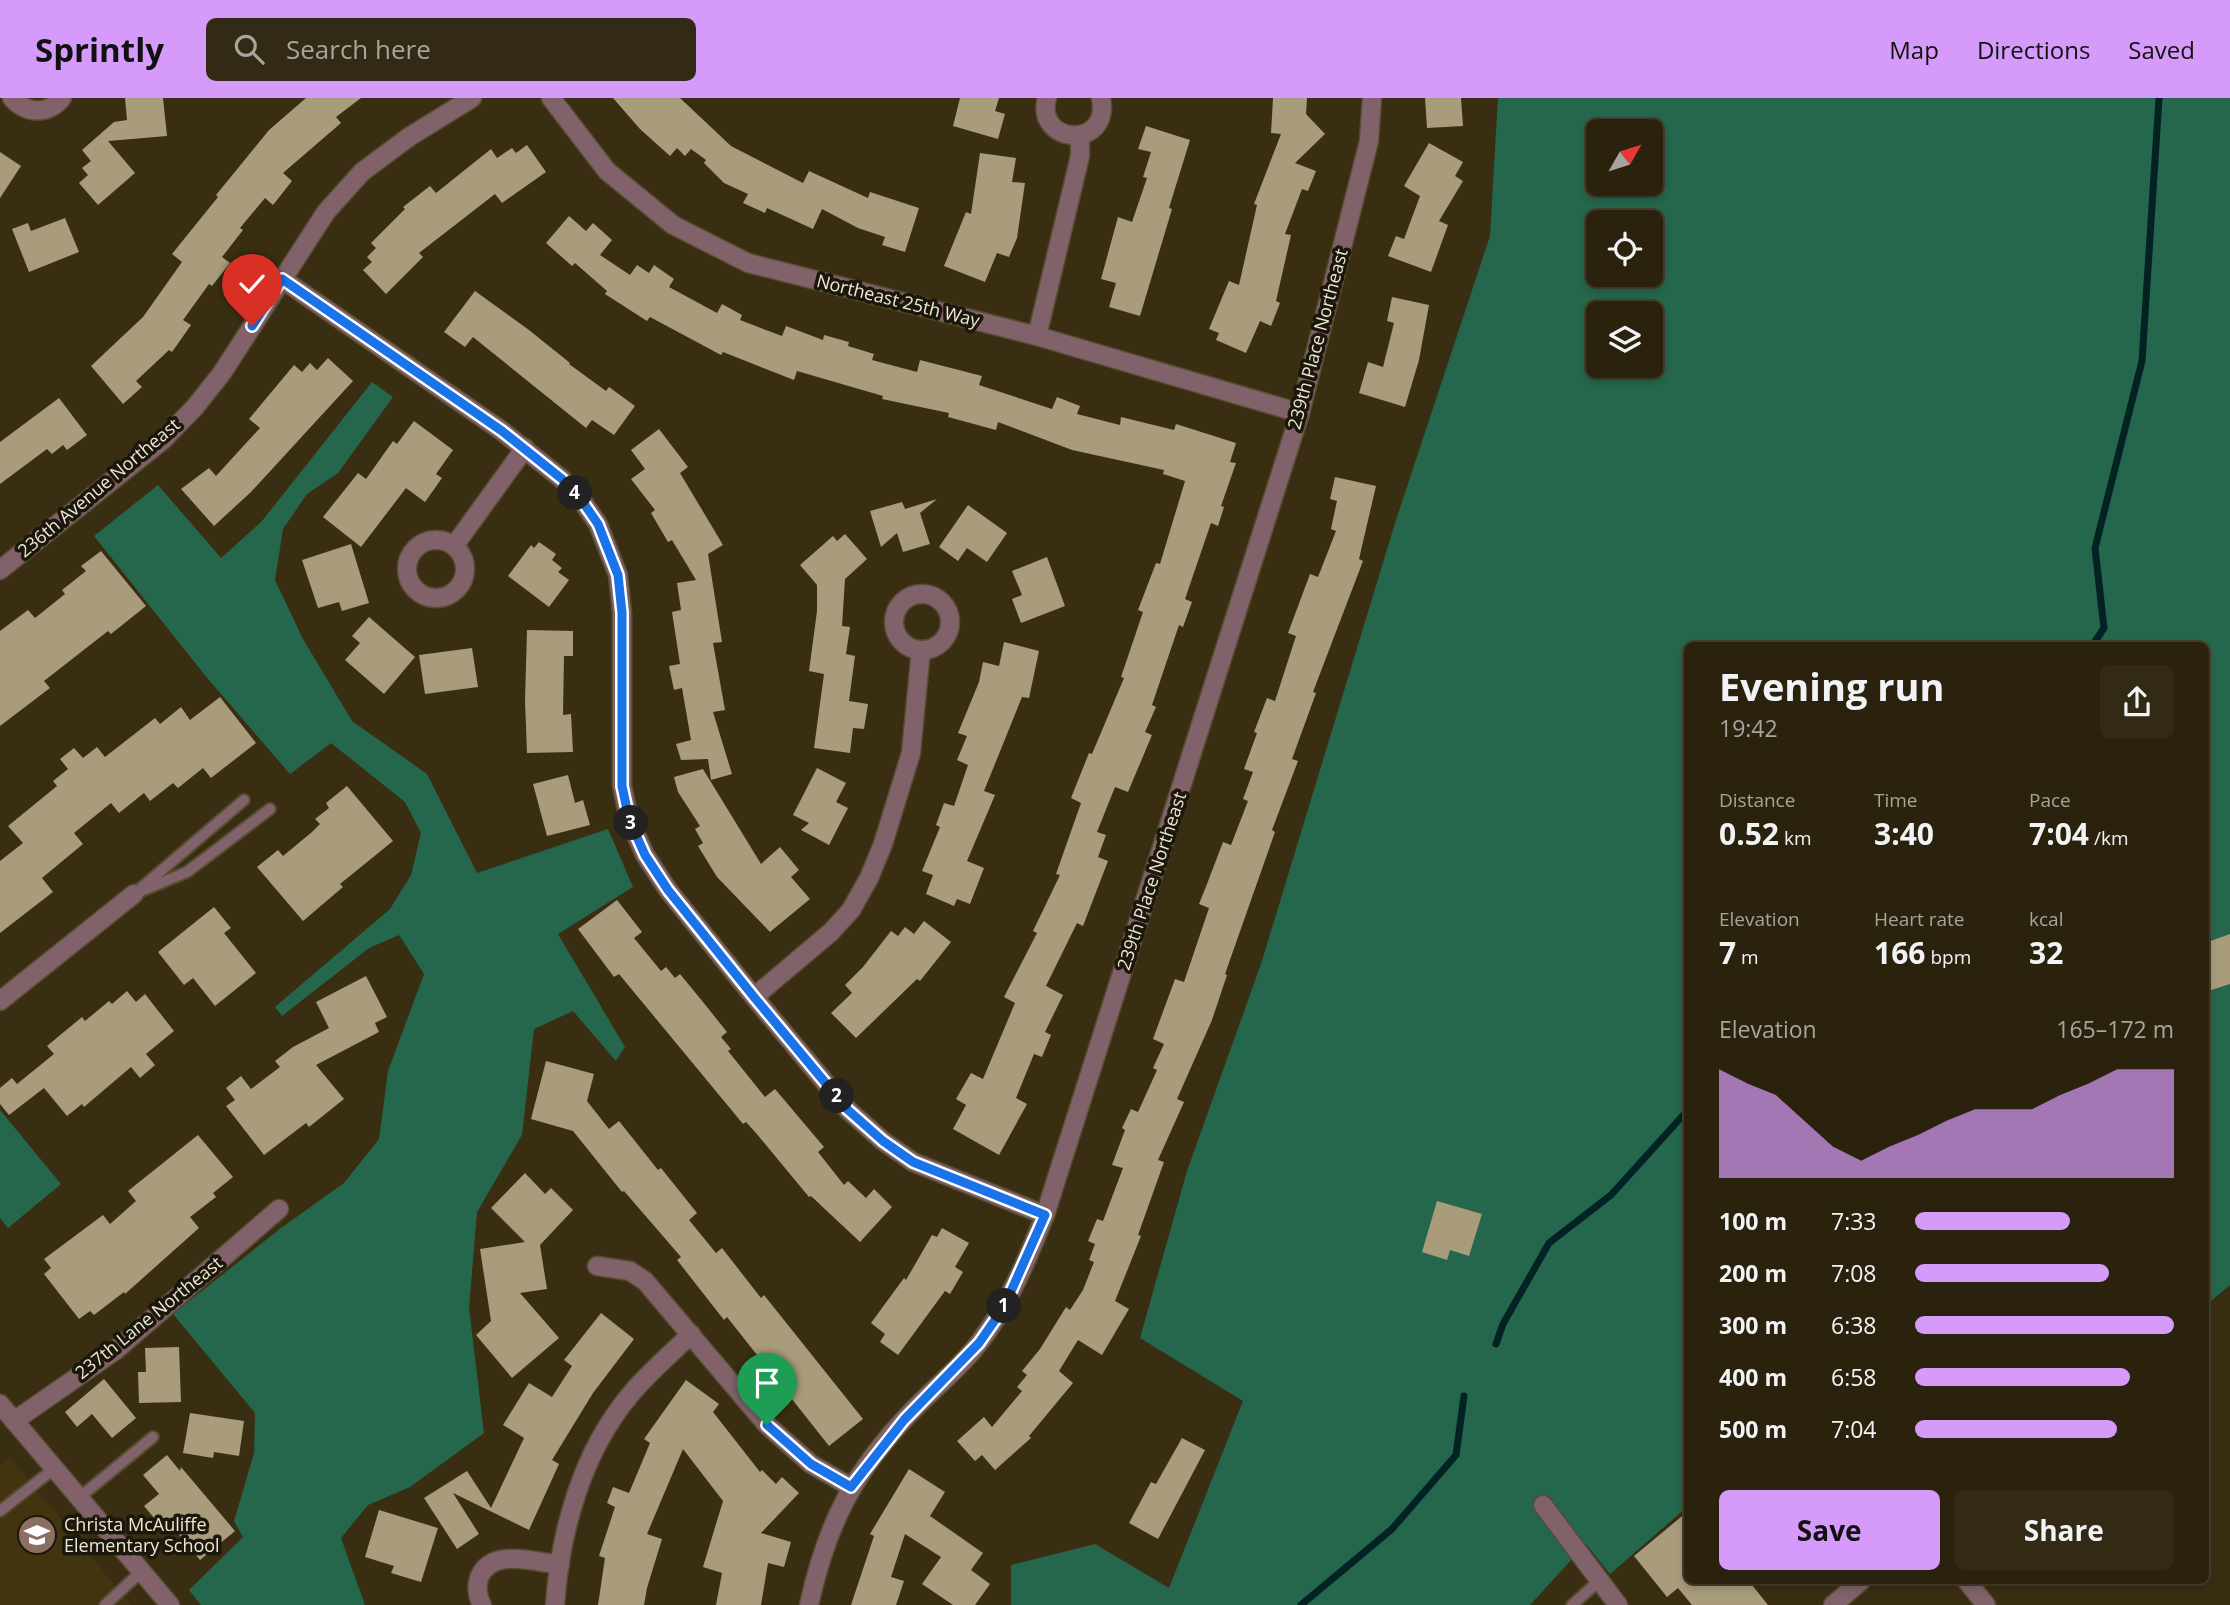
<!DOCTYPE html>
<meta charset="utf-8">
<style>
body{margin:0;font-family:"Open Sans",sans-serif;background:#332a16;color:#f1f3f6;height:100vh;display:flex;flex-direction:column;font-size:26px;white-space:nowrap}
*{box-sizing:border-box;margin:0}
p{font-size:23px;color:#a6a49d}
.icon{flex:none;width:38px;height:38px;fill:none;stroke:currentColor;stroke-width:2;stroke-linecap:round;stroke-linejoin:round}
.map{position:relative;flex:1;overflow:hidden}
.panel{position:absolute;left:1684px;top:544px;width:525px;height:942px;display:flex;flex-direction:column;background:#2b220d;border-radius:10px;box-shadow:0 4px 10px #0003,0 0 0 2px #473f2e}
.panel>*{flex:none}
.needle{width:46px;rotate:51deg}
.tools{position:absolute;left:1586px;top:21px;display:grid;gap:14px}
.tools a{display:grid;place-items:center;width:77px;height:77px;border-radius:10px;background:#2b220d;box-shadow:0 4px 10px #0003,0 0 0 2px #473f2e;font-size:35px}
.pin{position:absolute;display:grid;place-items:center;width:60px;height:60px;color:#fff;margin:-72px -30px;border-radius:50% 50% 50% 0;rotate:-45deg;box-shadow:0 0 7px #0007}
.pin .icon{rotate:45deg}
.km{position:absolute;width:35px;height:35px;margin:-18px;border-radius:50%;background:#222;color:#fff;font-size:19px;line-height:35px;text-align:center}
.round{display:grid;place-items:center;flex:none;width:74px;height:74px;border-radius:10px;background:#332a16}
.headline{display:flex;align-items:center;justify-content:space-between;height:119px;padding:0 35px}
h1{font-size:38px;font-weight:700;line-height:52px}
.stats{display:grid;grid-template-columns:repeat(3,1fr);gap:10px;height:119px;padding:7px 35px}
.stats div{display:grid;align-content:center}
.stats b{font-size:30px;font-weight:700}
.stats small{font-size:19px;font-weight:400}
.stats p{font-size:19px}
.chart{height:196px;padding:14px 35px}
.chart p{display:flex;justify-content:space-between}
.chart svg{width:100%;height:126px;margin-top:7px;fill:#d69bfa;opacity:.7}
.action{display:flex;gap:14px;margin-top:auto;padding:14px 35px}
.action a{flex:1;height:80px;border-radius:10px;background:#d69bfa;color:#111;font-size:28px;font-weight:700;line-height:80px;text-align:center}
.action a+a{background:#332a16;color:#f1f3f6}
ul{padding:0 35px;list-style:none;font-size:23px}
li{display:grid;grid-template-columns:112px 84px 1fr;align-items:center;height:52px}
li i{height:18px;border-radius:9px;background:#d69bfa}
header{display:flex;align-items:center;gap:42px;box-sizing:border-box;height:98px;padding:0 35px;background:#d69bfa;color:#111}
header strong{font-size:33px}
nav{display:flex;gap:38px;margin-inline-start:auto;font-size:24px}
.search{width:490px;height:63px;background:#332a16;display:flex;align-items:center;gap:18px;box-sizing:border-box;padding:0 24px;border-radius:10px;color:#a6a49d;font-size:26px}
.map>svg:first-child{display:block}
.built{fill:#41340e}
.green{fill:#25674c;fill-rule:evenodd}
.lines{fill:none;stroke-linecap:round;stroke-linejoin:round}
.stream{stroke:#032224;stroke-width:7}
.building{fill:#a89c7c}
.lane-casing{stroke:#564c31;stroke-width:14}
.street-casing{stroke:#564c31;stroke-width:21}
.lane{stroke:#81626a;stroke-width:10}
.street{stroke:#81626a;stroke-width:18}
.route-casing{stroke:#fff;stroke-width:14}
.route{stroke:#1a73e8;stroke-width:9}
.labels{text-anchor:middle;stroke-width:7;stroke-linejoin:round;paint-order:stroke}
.street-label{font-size:18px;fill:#ede7d6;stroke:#1c170b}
.poi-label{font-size:18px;fill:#ede7d6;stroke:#1c170b;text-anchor:start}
</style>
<header>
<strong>Sprintly</strong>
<div class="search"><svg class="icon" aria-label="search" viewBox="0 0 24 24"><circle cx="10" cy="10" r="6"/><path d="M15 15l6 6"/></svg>Search here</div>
<nav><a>Map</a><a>Directions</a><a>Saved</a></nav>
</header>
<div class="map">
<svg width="2230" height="1507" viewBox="0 0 2230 1507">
<rect width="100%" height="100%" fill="#392e11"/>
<polygon class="built" points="10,1359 131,1507 0,1507 0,1367"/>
<g class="green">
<path d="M1498 0H2230V1187L2205 1208V548H1687V1409L1610 1476 1586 1446 1530 1507H1011V1467L1095 1446 1169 1490 1243 1303 1140 1240 1187 1073 1261 866 1396 422 1490 138ZM1598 33H1650V86H1598ZM1598 124H1650V177H1598ZM1598 215H1650V268H1598Z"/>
<polygon points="372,284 393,299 338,375 307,396 283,431 275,482 303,541 352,623 427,676 477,775 608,731 633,789 558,836 625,949 616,963 573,913 534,931 522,1037 477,1114 469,1210 484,1335 410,1389 368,1407 341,1440 365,1507 201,1507 189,1492 243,1439 234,1423 254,1355 255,1315 173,1216 281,1130 344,1085 379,1041 388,973 424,876 399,837 369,850 282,918 275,909 390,811 411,777 421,735 405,704 331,645 290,676 208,581 94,438 158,387 221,460 262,423"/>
<polygon points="0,1012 61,1086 8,1130 0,1120"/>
</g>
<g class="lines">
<g class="stream">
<polyline points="2092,548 2104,530 2095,450 2142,263 2159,0"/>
<polyline points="1496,1246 1503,1226 1549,1145 1611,1097 1687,1013"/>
<polyline points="1301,1507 1392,1431 1456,1357 1464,1298"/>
</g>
</g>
<g class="building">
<polygon points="125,0 163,0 167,38 108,43 135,75 98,107 79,85 88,77 82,70 91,63 82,52 114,24 127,22"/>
<polygon points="306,0 361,0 336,19 341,25 283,75 292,83 273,107 265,100 240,130 243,132 222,159 230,165 212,188 209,186 183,222 191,227 172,254 169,252 136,283 142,289 123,306 91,268 143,219 182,164 172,156 218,99 216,97 269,32"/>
<polygon points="613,0 680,0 731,48 803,85 809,73 868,100 870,94 919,110 905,154 882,147 885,139 858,130 822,111 813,131 767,110 765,115 743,105 748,96 724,85 704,65 706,62 691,51 685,58 677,50 670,58 640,31"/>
<polygon points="960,0 999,0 995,13 1005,16 998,41 953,28"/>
<polygon points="1273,0 1307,0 1306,16 1325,36 1295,65 1316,73 1308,93 1302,91 1285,136 1291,137 1276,203 1280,205 1271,228 1260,223 1246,255 1216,242 1219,235 1209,231 1229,183 1239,187 1257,107 1254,106 1281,36 1271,35"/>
<polygon points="1425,0 1461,0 1463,28 1427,30"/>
<polygon points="1146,28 1190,42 1169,110 1172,111 1140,218 1109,209 1116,185 1101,181 1118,119 1132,124 1147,80 1143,79 1151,54 1138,51"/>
<polygon points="1429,45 1463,64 1455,78 1463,83 1439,123 1448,127 1431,174 1388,158 1396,138 1404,141 1420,98 1404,88"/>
<polygon points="527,47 546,74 502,105 495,96 419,155 423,159 386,196 363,172 372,164 367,159 376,150 371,145 405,111 403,109 430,88 436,95 491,51 497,60 512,50 516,55"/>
<polygon points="0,54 21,68 0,100"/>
<polygon points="980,55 1016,60 1012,84 1025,85 1017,140 1009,159 997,155 985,184 944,168 966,114 971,116"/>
<polygon points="569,118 586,133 593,125 612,142 600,157 630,177 637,167 649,175 654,167 674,181 669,189 717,215 722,206 742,217 740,222 782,238 786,228 823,242 824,237 849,244 848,248 874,256 872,262 917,274 920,262 982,278 979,287 1052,311 1057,299 1080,308 1077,316 1120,327 1121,319 1174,332 1176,326 1236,345 1230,364 1236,365 1221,408 1224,409 1218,428 1211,425 1185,501 1192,504 1183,529 1179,527 1152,607 1156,609 1145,634 1152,637 1128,694 1115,689 1097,734 1106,737 1098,759 1108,763 1083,828 1077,825 1046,888 1063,897 1045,934 1051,937 1042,959 1034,956 1016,1000 1027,1006 999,1057 953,1031 966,1007 956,1001 971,975 983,981 1015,905 1004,899 1037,835 1033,833 1060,777 1056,776 1081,705 1071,700 1089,655 1092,656 1124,580 1121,579 1143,514 1138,512 1156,465 1160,466 1185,383 1163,376 1164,372 1072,352 998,324 996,332 948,319 949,315 882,301 883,298 797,273 794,282 723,254 721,257 650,219 647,223 605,196 607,193 575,165 572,168 546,145"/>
<polygon points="65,120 79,154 29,174 12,131 28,125 31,133"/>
<polygon points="475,193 529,232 570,265 569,266 606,293 609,289 635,308 614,337 592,322 586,330 473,239 465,249 444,234"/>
<polygon points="1392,199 1429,207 1419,262 1405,309 1359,295 1368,264 1383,269 1394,225 1387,223"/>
<polygon points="328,260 353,283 251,394 214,428 181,391 209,370 216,378 260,330 249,321 294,267 302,274 310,265 317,272"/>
<polygon points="59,300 87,337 67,352 63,347 52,356 47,351 0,386 0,344"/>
<polygon points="414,323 453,352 436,376 442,380 425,404 406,390 361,449 323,419 358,375 366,381 393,343 397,346"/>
<polygon points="659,331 688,369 680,375 723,447 708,456 722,544 713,545 725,612 713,614 732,676 711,682 708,661 681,662 676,646 691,642 682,590 674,592 669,568 680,566 672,514 681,512 677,485 696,482 672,442 668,444 651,415 655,412 631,381 645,371 631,352"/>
<polygon points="1335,379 1376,388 1359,461 1363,463 1313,594 1316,595 1292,661 1298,663 1272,732 1275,734 1225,876 1227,877 1212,922 1177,1001 1184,1004 1158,1062 1164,1064 1138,1137 1141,1138 1115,1203 1129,1211 1102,1257 1078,1242 1059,1273 1073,1285 1029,1338 1031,1340 995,1372 982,1357 975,1363 957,1343 984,1319 992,1329 1022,1293 1017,1289 1027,1277 1022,1273 1040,1251 1066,1209 1070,1212 1083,1192 1094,1164 1089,1162 1095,1146 1088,1143 1097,1121 1103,1123 1123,1070 1112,1067 1125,1032 1122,1030 1131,1011 1138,1014 1157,972 1153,970 1164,946 1153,941 1175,881 1184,884 1209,810 1199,806 1207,786 1223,744 1231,747 1248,703 1243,701 1253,674 1244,671 1257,635 1254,634 1267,600 1275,603 1296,538 1288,535 1310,476 1318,479 1336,433 1331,431 1337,403 1330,401"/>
<polygon points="937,401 920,415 930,446 903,454 897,435 881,449 870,413 902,404 905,411"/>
<polygon points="968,407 1007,435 987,464 967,450 958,463 939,449"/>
<polygon points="845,436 867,461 845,481 842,528 850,529 846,556 855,558 849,603 868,606 864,631 853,630 850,655 814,650 824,576 809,573 817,513 817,487 800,467 833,438 837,443"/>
<polygon points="539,444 556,456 552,462 562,470 558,474 569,482 549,509 508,478 531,447 534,450"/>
<polygon points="351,446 369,505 342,513 339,504 318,510 302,462"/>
<polygon points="101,453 146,508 111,536 108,533 44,583 50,590 0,628 0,533 28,512 35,520 65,496 62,492 86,473 81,468"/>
<polygon points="1047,459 1065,508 1021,525 1012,501 1022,497 1012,473"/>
<polygon points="369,519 415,559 384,596 345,562 360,545 352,538"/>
<polygon points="527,532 573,533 573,558 564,558 563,617 571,616 573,654 527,655 525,603"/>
<polygon points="1004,544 1039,553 1029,600 1022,599 984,693 995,697 967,763 984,770 970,806 957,801 954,808 926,796 933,777 922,773 940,729 936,727 944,705 954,708 968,667 957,662 967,638 958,635 979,584 983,564 999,568"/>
<polygon points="472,550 478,589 425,596 419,557"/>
<polygon points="220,599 256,645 211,680 203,670 178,690 173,685 150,703 144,695 119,715 111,705 74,735 83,746 42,780 53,794 0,835 0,763 23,745 8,728 57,688 53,683 68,671 60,661 74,650 83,660 97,649 105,659 155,620 160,626 181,609 190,622"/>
<polygon points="817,670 846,685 836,704 848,710 829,747 801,732 809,725 793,717"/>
<polygon points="703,671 761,766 780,749 799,772 791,779 810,801 770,834 717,779 698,748 703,745 695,731 700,728 678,694 674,679"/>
<polygon points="568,677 575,705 583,702 590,727 547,738 533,686"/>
<polygon points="347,688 393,743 340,786 343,789 303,823 257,769 278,752 283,758 312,734 320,726 315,721 329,710 326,705"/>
<polygon points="617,802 642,834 634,840 661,873 666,869 675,880 680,876 703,904 727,934 721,939 731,951 728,953 765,999 775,991 824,1049 818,1054 844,1087 848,1083 866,1100 874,1091 892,1109 860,1144 811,1098 809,1099 756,1035 746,1024 743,1026 619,876 614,879 578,831"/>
<polygon points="214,809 231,830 224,835 256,875 215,908 193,880 184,887 158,854"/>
<polygon points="924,823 951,844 920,883 917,881 856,940 831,915 852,895 845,887 863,869 891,833 898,838 905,829 914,836"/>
<polygon points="2230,836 2230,886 2205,894 2205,845"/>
<polygon points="366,878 387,919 375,925 379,934 316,967 344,1001 309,1029 306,1025 264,1057 226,1008 235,1002 226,990 241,978 251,991 280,969 275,963 293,949 329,930 316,904"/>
<polygon points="127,893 136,904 145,896 174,933 146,956 155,967 140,980 131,969 84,1009 82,1006 67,1018 44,990 9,1017 0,1006 0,990 12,980 17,986 54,956 47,948 82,919 85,923 109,903 112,906"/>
<polygon points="546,963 594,976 587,1003 609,1031 619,1023 658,1072 661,1070 697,1115 689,1122 716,1155 722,1150 761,1200 764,1197 863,1321 829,1348 727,1219 724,1222 677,1162 681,1159 624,1093 622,1094 573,1033 531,1021"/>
<polygon points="198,1037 233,1079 213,1095 216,1099 190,1119 199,1130 125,1196 124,1194 94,1217 90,1213 79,1221 44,1176 51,1170 44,1161 103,1117 110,1126 136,1103 128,1093"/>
<polygon points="525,1075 545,1096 551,1090 573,1112 540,1147 547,1191 520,1195 559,1240 512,1280 476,1237 491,1223 480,1151 525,1144 491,1110"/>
<polygon points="1437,1103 1482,1116 1469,1158 1450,1152 1447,1162 1422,1154"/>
<polygon points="942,1130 969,1145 955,1169 963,1174 950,1196 945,1193 898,1257 880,1244 885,1236 871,1225 904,1180 906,1182 932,1137 937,1139"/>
<polygon points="601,1215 634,1241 593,1295 552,1362 559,1366 529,1432 453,1395 479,1436 457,1451 424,1400 467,1373 491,1410 524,1340 503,1327 529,1285 552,1299 572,1268 564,1262"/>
<polygon points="179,1249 181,1304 139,1305 138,1274 146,1274 145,1250"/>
<polygon points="104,1281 136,1320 112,1340 92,1316 77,1329 65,1314"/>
<polygon points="686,1282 719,1306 713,1314 760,1374 762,1372 776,1386 782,1379 799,1395 761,1435 791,1444 784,1469 768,1465 761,1507 716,1507 722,1475 703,1469 723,1403 683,1351 647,1436 662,1441 647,1490 644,1507 598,1507 605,1460 599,1458 615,1409 607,1405 613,1389 629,1395 650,1345 644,1341"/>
<polygon points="190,1315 244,1323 239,1358 214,1354 213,1360 183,1355"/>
<polygon points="1182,1340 1205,1352 1158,1441 1129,1425 1151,1384 1156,1386"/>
<polygon points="167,1357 180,1373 181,1369 235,1433 200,1462 167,1422 161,1428 144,1408 159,1396 143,1377"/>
<polygon points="909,1371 945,1394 930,1418 983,1455 971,1472 990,1486 975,1507 953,1507 922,1486 941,1459 905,1436 891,1479 904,1483 896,1507 851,1507 874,1438 870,1436"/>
<polygon points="379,1412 438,1430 421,1484 391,1475 394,1468 365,1459"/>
<polygon points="1687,1414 1687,1482 1748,1482 1768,1507 1692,1507 1678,1490 1667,1499 1634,1458"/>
</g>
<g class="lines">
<defs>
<g id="lane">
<polyline points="141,790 244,702"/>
<polyline points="134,796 187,774 270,711"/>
<polyline points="80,1399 153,1339"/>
<polyline points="0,1413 55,1370"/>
<polyline points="105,1507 142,1473"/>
<polyline points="1572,1507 1599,1483"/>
</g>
<g id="street">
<path d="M12 0C26 16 48 17 62 0"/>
<polyline points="551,0 607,73 673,127 748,165 1037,238 1300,315"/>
<path d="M1047 0C1034 46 1111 53 1101 0"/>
<polyline points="282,181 502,333 562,381 580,400 598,426 618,477 622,515 622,688 629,721 645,757 668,792 754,899 848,1012 883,1043 913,1064 1045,1117"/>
<polyline points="1037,238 1080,58 1080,38"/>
<circle cx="436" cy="471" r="29"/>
<polyline points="454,448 525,350"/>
<polyline points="0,472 163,342 195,309 222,275 326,114 362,74 409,39 472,0"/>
<circle cx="922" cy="524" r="28"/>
<polyline points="754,899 831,834 851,812 869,780 883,746 911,655 921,552"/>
<polyline points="0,903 134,796"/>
<polyline points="597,1168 630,1173 645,1183 767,1327 811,1366 851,1389"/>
<polyline points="0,1306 170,1507"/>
<polyline points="14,1323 116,1252 279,1111"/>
<polyline points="1543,1407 1618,1507"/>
<polyline points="1966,1482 1986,1507"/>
<path d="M482 1507C477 1498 476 1490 479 1480 491 1449 535 1464 560 1467"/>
<path d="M555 1507C560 1434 582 1354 630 1297 648 1275 671 1256 691 1236"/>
<path d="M809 1507C827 1425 854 1373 912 1313 934 1290 960 1270 979 1245 1009 1206 1027 1162 1045 1117L1300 315 1369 43 1372 0"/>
<polyline points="1833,1507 1862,1482"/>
</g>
</defs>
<use href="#lane" class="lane-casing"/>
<use href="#street" class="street-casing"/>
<use href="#lane" class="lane"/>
<use href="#street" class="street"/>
</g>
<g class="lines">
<defs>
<polyline id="route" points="252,228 282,181 502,333 562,381 580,400 598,426 618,477 622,515 622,688 629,721 645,757 668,792 754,899 848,1012 883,1043 913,1064 1045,1117 1004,1209 979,1245 904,1322 851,1389 811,1366 767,1327"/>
</defs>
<use href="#route" class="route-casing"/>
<use href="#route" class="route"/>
</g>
<defs>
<symbol id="school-disc" viewBox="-11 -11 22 22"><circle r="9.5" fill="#8d6e63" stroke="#1c170b"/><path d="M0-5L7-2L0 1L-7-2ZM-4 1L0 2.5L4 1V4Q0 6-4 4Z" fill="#fff"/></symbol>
</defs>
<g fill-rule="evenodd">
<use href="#school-disc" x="15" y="1415" width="44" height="44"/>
</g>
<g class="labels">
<g class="street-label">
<text transform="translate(898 203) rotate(14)" y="6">Northeast 25th Way</text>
<text transform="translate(1318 241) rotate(-75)" y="6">239th Place Northeast</text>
<text transform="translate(99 390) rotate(-40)" y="6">236th Avenue Northeast</text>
<text transform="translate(1152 783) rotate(-72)" y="6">239th Place Northeast</text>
<text transform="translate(149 1220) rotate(-39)" y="6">237th Lane Northeast</text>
</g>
<g class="poi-label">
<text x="64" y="1433">Christa McAuliffe<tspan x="64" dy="21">Elementary School</tspan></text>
</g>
</g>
</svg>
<div class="tools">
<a><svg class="needle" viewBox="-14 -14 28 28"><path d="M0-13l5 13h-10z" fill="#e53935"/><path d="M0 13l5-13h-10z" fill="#a6a49d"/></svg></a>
<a><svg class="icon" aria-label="locate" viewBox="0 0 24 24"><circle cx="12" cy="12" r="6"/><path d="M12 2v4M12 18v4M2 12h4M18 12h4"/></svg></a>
<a><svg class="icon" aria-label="layers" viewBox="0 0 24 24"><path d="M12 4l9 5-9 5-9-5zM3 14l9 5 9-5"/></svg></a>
</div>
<div class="pin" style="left:767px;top:1327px;background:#1e9e55"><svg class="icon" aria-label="arrive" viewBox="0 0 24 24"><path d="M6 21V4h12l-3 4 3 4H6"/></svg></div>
<div class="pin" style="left:252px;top:228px;background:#d93025"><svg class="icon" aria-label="check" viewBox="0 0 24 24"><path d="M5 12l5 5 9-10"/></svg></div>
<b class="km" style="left:1004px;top:1208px">1</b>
<b class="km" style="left:837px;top:998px">2</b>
<b class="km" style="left:631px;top:725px">3</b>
<b class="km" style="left:575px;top:395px">4</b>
<section class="panel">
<div class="headline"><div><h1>Evening run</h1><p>19:42</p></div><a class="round"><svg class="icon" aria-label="share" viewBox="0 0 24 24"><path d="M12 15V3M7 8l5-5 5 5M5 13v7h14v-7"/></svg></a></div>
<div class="stats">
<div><p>Distance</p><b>0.52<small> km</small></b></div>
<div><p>Time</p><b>3:40</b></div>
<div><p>Pace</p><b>7:04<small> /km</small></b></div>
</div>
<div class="stats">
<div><p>Elevation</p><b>7<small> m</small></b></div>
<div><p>Heart rate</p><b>166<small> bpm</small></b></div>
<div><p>kcal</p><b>32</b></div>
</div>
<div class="chart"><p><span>Elevation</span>165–172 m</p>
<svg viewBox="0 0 160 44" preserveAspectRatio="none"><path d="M0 44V6L10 11L20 15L30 24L40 33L50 38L60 33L70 29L80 24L90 20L100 20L110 20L120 15L130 11L140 6L150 6L160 6V44z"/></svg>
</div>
<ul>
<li><b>100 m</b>7:33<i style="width:60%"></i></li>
<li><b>200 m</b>7:08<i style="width:75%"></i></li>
<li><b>300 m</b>6:38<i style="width:100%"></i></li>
<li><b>400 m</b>6:58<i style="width:83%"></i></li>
<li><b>500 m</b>7:04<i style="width:78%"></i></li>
</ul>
<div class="action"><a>Save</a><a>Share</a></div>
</section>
</div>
